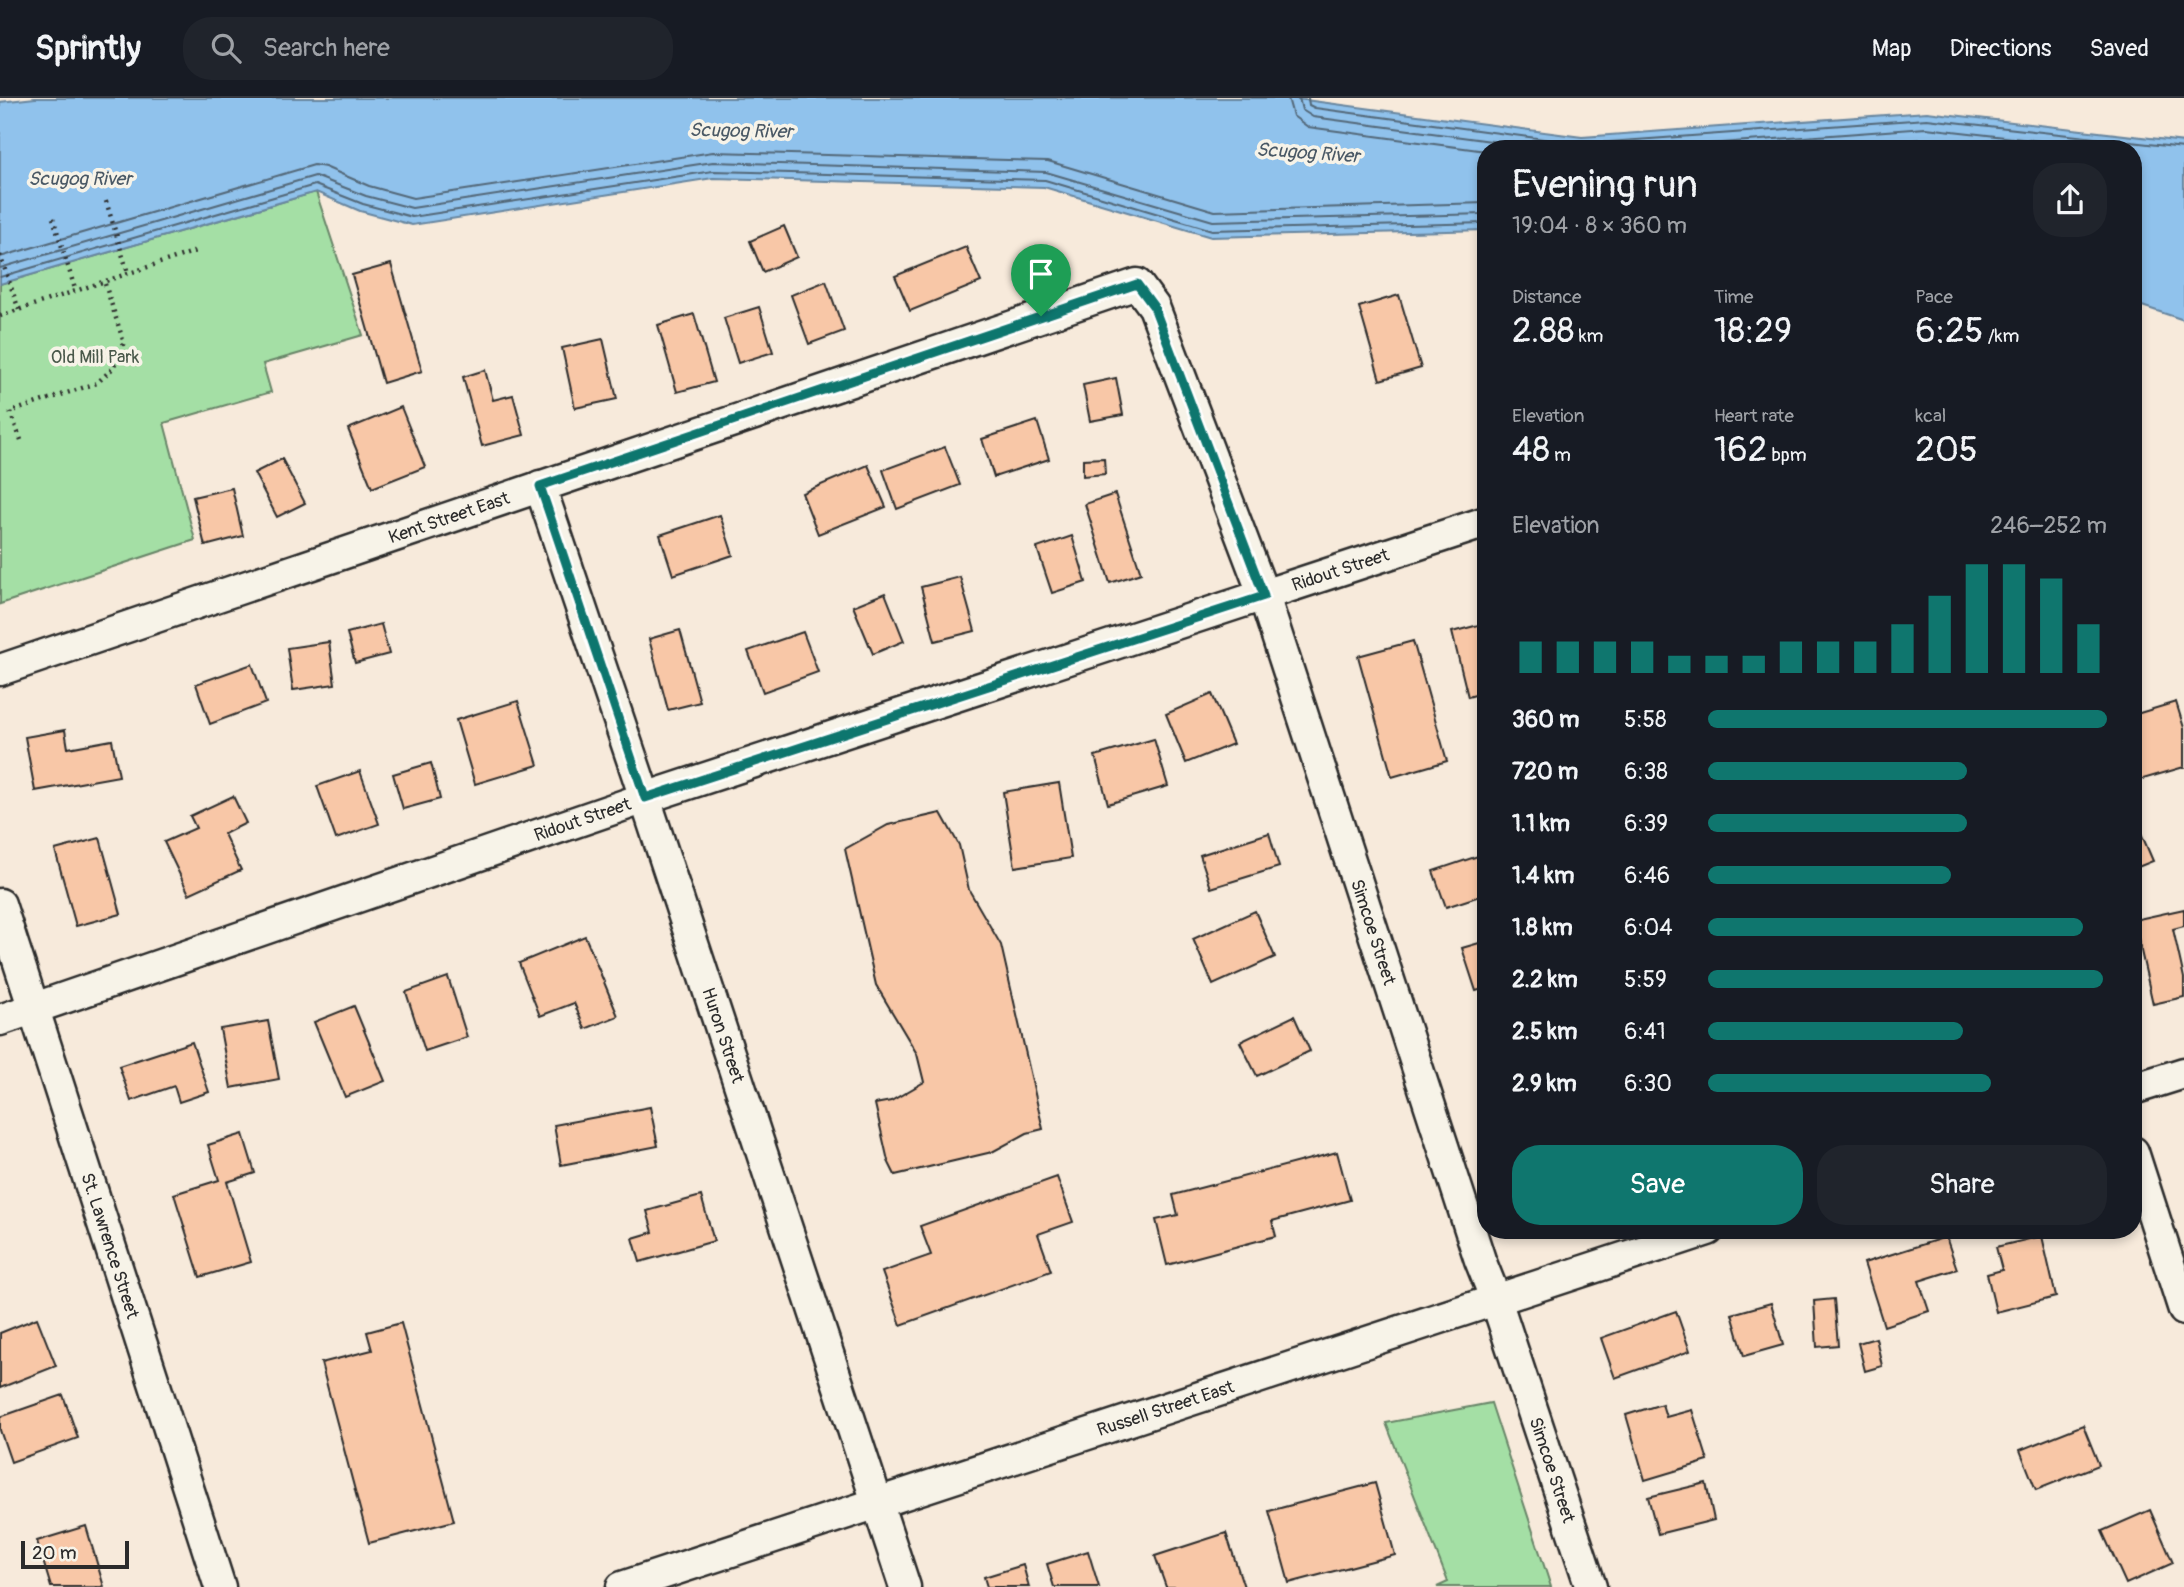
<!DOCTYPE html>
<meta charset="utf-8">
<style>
body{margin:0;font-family:Pangolin,sans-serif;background:#20242c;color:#f1f3f6;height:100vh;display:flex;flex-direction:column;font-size:26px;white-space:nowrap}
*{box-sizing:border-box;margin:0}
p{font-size:23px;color:#9ea1a6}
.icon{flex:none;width:38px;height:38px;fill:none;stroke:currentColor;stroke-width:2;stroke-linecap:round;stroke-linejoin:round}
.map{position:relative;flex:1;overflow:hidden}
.details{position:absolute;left:1477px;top:42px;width:665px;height:1099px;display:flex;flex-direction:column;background:#171b24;border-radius:28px;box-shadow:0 4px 10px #0003}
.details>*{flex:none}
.scale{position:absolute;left:21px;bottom:18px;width:108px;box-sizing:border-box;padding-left:7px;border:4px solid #2b2b2b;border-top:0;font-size:19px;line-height:24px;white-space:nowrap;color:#2b2b2b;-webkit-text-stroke:5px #f7f3e8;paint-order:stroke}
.pin{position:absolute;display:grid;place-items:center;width:60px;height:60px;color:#fff;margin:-72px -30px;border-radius:50% 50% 50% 0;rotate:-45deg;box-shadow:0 0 7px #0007}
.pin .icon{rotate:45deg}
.round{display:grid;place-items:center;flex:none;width:74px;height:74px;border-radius:28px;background:#20242c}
.head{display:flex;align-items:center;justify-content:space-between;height:119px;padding:0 35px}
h1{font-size:38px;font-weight:600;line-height:52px}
.figures{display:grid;grid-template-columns:repeat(3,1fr);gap:10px;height:119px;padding:7px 35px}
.figures div{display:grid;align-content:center}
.figures b{font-size:35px;font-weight:600}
.figures small{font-size:19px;font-weight:400}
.figures p{font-size:19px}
.chart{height:196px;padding:14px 35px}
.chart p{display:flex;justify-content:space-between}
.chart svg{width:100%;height:126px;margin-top:7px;stroke:#0f766e;stroke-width:6}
.cta{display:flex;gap:14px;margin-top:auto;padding:14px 35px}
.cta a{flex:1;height:80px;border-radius:28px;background:#0f766e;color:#fff;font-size:28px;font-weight:600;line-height:80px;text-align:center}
.cta a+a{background:#20242c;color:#f1f3f6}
ul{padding:0 35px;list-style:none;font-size:23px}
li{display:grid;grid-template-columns:112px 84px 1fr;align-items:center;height:52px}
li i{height:18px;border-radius:9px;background:#0f766e}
header{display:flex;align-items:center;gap:42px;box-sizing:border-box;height:98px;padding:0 35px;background:#171b24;border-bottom:2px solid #363941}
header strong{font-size:33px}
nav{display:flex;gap:38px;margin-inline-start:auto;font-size:24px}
.search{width:490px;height:63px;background:#20242c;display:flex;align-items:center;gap:18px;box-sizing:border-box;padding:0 24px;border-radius:28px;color:#9ea1a6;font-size:26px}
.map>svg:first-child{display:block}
.green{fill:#a4dfa5;stroke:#688568;stroke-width:2}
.water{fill:#90c2ec;stroke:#68869f;stroke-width:2}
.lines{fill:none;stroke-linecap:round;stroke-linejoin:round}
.shore{stroke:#536778;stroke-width:2}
.building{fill:#f8c7a7;stroke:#2b2b2b;stroke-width:2}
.minor-casing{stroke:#2b2b2b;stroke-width:35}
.path{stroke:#2b2b2b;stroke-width:4.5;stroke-dasharray:2 5;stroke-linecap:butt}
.minor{stroke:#f7f3e8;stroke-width:30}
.route-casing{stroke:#fff;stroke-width:14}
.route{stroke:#0f766e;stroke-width:9}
.labels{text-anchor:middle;stroke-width:7;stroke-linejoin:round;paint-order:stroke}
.park-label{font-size:18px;fill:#49584a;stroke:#f7f3e8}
.street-label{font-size:18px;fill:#2b2b2b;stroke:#f7f3e8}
.water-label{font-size:19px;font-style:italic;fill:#495865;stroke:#f7f3e8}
</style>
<header>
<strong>Sprintly</strong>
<div class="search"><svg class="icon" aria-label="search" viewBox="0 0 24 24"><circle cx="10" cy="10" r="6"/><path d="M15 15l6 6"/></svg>Search here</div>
<nav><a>Map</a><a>Directions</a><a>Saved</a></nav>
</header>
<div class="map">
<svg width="2184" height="1489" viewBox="0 0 2184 1489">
<rect width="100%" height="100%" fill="#f7eadb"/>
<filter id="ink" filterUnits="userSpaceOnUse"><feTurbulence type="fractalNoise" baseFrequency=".0143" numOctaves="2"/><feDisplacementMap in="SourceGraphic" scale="14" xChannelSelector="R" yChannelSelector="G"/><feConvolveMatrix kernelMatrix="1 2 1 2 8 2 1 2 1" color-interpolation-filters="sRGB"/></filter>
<g filter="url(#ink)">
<g class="green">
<polygon points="316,94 363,237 263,266 271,294 164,325 195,442 0,506 0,186"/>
<polygon points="1491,1305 1551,1489 1437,1489 1448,1484 1386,1325"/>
</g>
<polygon class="water" points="35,0 1290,0 1582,39 1927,14 2184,44 2184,222 2133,205 2133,51 1486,51 1486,132 1211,139 1044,89 713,80 412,127 360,113 316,94 0,186 0,4"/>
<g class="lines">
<g class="shore">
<polyline points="1288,0 1293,18 1308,29 1486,53"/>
<polyline points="1299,0 1302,12 1313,19 1551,51"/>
<polyline points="1308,0 1309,7 1315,10 1581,46 1927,21 2184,50"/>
<polyline points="1639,51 1926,30 2111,51"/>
<polyline points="1786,51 1926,41 2018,51"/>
<polyline points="0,159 314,67 325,69 369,88 413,100 713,54 1048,63 1215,113 1486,105"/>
<polyline points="0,170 315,78 366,98 412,110 713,64 1046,74 1213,123 1486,116"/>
<polyline points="0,179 315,87 363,106 412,119 713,73 1045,82 1212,132 1486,125"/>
</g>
</g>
<g class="building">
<polygon points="784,128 797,159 763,174 750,143"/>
<polygon points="966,149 981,184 910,213 895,178"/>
<polygon points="391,166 422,273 383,285 352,177"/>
<polygon points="826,183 844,233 809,246 791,197"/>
<polygon points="1399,197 1421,270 1380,282 1359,209"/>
<polygon points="759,209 773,254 738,265 724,220"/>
<polygon points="694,216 714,284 677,294 658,227"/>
<polygon points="603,241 617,301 575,310 562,250"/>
<polygon points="485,272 493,302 513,297 524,337 482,348 463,279"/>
<polygon points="1116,280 1123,317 1090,323 1083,287"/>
<polygon points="401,309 425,369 372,390 348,331"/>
<polygon points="1037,323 1049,361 994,379 982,341"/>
<polygon points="945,349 960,387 897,411 883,372"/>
<polygon points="1104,360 1105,376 1083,378 1083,361"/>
<polygon points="282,361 305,405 277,419 254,375"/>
<polygon points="868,367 886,409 818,436 802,395"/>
<polygon points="232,390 243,438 205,448 193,399"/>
<polygon points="1115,396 1141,475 1110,485 1085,406"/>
<polygon points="720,417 733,457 673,477 660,437"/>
<polygon points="1072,438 1086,484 1052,495 1037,450"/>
<polygon points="960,479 975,533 935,543 921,489"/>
<polygon points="885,495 904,543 873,556 853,508"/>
<polygon points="1486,525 1486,594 1468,599 1452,534"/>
<polygon points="381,526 389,556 355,565 347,535"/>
<polygon points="680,532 700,604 668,612 649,541"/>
<polygon points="803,534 818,574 763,594 748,553"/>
<polygon points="1413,543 1447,663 1392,679 1358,558"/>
<polygon points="329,544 335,586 293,592 287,550"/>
<polygon points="252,566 266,605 210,626 196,586"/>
<polygon points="1212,596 1233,646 1186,665 1166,616"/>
<polygon points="518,603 538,667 475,686 456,622"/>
<polygon points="2176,604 2184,630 2184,669 2133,684 2133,617"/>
<polygon points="65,632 68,650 112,642 119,678 35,693 25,639"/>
<polygon points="1154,641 1168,688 1108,706 1095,658"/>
<polygon points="431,665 440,701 403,711 393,676"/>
<polygon points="360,673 379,726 336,741 317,688"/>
<polygon points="1059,685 1071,760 1015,769 1003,694"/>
<polygon points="233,698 246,725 224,736 241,772 189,796 164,744 196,730 190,718"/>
<polygon points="941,715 959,747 969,792 1001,847 1043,1031 1027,1035 992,1054 895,1077 888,1063 875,1006 891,1003 924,984 917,956 876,887 845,751 888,727"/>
<polygon points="1269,735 1279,769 1211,790 1200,757"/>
<polygon points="2141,735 2153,763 2133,771 2133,738"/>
<polygon points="100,740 121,816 76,828 55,752"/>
<polygon points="1481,757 1486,771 1486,796 1446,809 1433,773"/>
<polygon points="2184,811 2184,828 2173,831 2184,880 2184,899 2153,906 2134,822"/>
<polygon points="1255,813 1275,859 1213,887 1193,841"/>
<polygon points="585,838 618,918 585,931 574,905 540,918 519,865"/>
<polygon points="1486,843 1486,890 1476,893 1462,850"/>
<polygon points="448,879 467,939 425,953 406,894"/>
<polygon points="354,908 385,983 345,999 314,924"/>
<polygon points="1294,918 1310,953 1257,978 1240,944"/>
<polygon points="268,923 279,981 231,990 220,931"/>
<polygon points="192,944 209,994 179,1004 174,988 131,1003 119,968"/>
<polygon points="650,1009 658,1048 561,1067 554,1027"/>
<polygon points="243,1036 255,1075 227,1084 251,1164 200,1179 174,1096 219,1082 208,1047"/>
<polygon points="1337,1054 1350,1102 1272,1123 1276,1138 1167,1167 1156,1122 1178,1117 1173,1097"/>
<polygon points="1057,1079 1073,1124 1038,1136 1051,1173 901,1227 882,1174 931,1157 920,1128"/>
<polygon points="701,1098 714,1143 640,1164 633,1140 653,1134 647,1113"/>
<polygon points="2042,1138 2056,1199 1996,1214 1987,1176 2002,1172 1996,1149"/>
<polygon points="1946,1139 1957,1171 1919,1183 1929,1213 1884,1228 1864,1165"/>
<polygon points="1834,1201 1838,1247 1817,1249 1814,1203"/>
<polygon points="1771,1205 1783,1247 1744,1258 1732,1216"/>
<polygon points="1676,1213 1690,1253 1615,1280 1601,1240"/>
<polygon points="37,1220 56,1268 0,1290 0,1235"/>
<polygon points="401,1225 454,1423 369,1445 321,1265 372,1252 367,1234"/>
<polygon points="1876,1240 1882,1268 1865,1273 1858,1245"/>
<polygon points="63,1297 78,1340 11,1364 0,1332 0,1319"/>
<polygon points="1662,1306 1666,1319 1692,1312 1708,1363 1645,1382 1626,1317"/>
<polygon points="2083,1327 2099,1367 2036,1392 2020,1352"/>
<polygon points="1375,1385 1395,1457 1289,1485 1269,1413"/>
<polygon points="1706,1385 1714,1422 1658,1436 1648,1399"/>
<polygon points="2150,1412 2173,1465 2126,1486 2102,1433"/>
<polygon points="86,1428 104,1489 51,1489 37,1443"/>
<polygon points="1226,1435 1244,1489 1166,1489 1155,1458"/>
<polygon points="1088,1453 1099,1489 1054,1489 1047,1466"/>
<polygon points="1023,1467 1029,1489 987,1489 984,1479"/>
</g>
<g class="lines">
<defs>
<g id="minor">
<path id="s1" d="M540 388 637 676 905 1489"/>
<path id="s2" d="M0 572 1137 186 1154 209 1264 498 1480 1162 1496 1202 1591 1489"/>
<path id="s3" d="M0 806 220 1489"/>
<path id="s4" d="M0 922 645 700 1486 424"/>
<polyline points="2133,991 2184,975"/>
<polyline points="2133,1054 2184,1212"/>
<path id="s5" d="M622 1489 1708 1132"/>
</g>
</defs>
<use href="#minor" class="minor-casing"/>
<g class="path">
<polyline points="106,103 128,175"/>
<polyline points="53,120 75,191"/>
<polyline points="0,157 19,212"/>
<polyline points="0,218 199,152"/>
<polyline points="21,342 10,314 97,285 113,270 124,245 104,183"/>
</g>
<use href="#minor" class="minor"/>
</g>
</g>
<g class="lines" filter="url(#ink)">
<defs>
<polygon id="route" points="1137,186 1154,209 1264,498 645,700 540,388"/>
</defs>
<use href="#route" class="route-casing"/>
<use href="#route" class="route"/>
</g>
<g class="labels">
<g class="park-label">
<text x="95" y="265">Old Mill Park</text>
</g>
<g class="street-label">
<text dy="6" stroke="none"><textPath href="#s2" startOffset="474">Kent Street East</textPath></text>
<text dy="6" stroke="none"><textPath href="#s4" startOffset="1414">Ridout Street</textPath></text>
<text dy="6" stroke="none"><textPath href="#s4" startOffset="616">Ridout Street</textPath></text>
<text dy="6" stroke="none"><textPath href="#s2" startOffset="1892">Simcoe Street</textPath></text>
<text dy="6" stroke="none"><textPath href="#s1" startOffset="579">Huron Street</textPath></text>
<text dy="6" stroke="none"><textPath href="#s3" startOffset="359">St. Lawrence Street</textPath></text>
<text dy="6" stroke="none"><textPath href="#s5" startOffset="572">Russell Street East</textPath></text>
<text dy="6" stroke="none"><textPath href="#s2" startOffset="2459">Simcoe Street</textPath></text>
</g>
<g class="water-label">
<text transform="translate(741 32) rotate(1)" y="7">Scugog River</text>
<text transform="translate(1308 54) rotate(4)" y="7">Scugog River</text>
<text x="80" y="87">Scugog River</text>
</g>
</g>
</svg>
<div class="scale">20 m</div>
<div class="pin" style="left:1041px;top:218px;background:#1e9e55"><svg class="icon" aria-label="arrive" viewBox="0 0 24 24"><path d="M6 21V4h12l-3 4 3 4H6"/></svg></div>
<section class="details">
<div class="head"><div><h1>Evening run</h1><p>19:04 · 8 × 360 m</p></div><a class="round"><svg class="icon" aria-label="share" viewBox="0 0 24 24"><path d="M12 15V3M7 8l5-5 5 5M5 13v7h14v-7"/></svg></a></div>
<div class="figures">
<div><p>Distance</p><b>2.88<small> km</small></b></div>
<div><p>Time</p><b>18:29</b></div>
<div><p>Pace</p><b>6:25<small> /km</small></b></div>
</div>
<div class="figures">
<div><p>Elevation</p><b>48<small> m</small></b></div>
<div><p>Heart rate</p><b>162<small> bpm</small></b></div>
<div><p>kcal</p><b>205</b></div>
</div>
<div class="chart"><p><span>Elevation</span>246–252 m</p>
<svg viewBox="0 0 160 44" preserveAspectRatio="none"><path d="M5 44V33M15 44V33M25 44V33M35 44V33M45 44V38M55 44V38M65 44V38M75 44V33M85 44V33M95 44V33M105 44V27M115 44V17M125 44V6M135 44V6M145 44V11M155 44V27"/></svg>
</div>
<ul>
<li><b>360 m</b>5:58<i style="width:100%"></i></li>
<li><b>720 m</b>6:38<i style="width:65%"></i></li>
<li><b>1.1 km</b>6:39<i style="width:65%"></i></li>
<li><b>1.4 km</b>6:46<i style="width:61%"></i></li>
<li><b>1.8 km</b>6:04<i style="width:94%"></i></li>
<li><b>2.2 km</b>5:59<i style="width:99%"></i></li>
<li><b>2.5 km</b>6:41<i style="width:64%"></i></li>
<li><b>2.9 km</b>6:30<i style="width:71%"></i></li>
</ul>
<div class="cta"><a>Save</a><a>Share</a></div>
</section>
</div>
